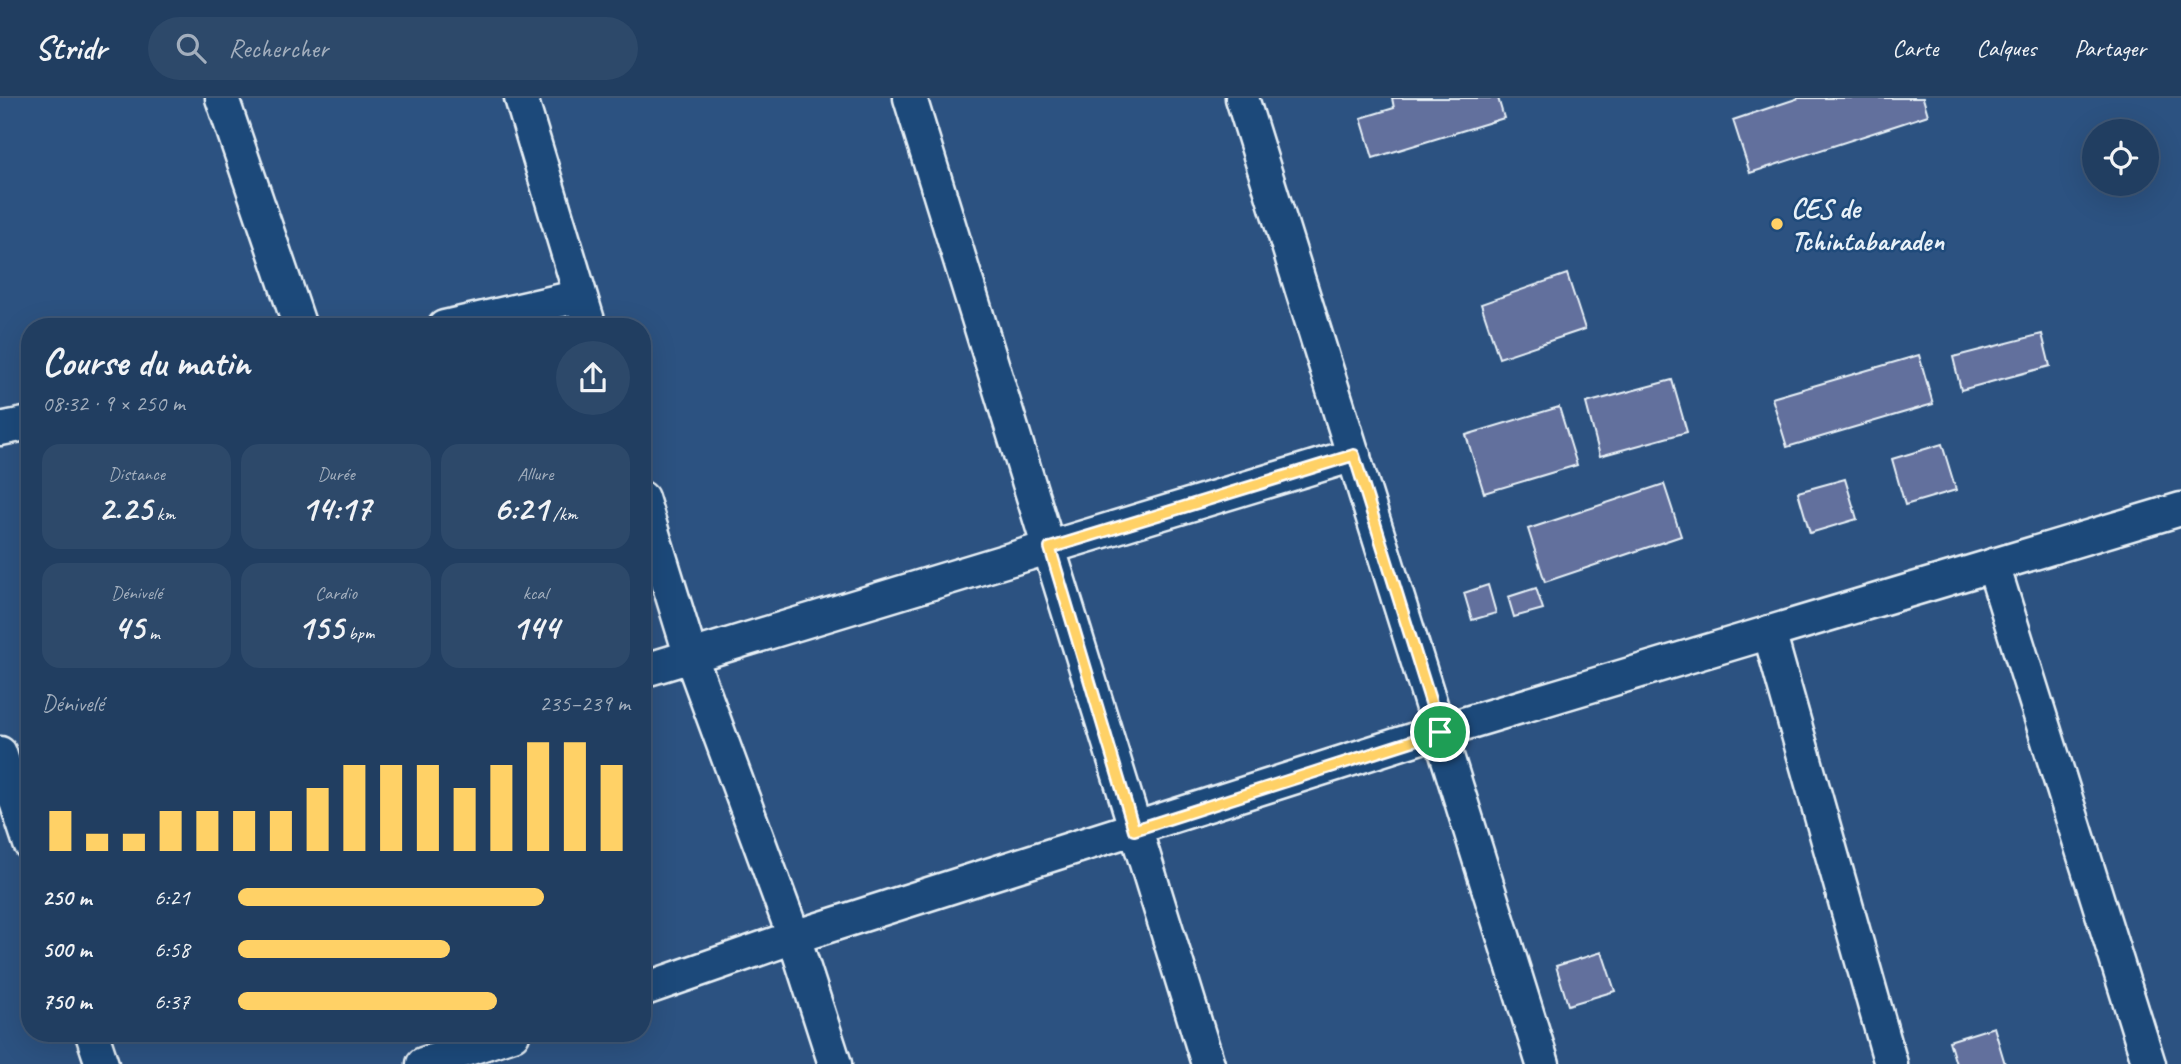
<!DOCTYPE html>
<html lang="fr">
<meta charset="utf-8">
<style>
body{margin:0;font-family:Caveat,sans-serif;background:#2d496a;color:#f1f3f6;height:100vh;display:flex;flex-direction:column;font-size:26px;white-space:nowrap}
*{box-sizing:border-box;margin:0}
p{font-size:23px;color:#a2aebd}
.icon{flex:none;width:38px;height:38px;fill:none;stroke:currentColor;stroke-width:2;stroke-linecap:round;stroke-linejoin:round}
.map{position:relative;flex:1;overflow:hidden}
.side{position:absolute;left:21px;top:220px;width:630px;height:724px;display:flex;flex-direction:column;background:#213e61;border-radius:28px;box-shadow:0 7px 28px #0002,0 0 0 2px #3e5776}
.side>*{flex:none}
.buttons{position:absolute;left:2082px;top:21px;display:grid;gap:14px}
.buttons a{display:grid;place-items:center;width:77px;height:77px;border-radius:50%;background:#213e61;box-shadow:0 7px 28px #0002,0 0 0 2px #3e5776;font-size:35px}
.pin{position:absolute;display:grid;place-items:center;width:60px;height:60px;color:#fff;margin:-30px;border:4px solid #fff;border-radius:50%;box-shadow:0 2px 7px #0007}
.round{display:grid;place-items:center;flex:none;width:74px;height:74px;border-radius:37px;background:#2d496a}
.headline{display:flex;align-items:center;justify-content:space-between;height:119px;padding:0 21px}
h1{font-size:38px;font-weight:700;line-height:52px}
.metrics{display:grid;grid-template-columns:repeat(3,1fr);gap:10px;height:119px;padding:7px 21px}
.metrics div{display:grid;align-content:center;border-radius:18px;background:#2d496a;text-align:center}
.metrics b{font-size:35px;font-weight:700}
.metrics small{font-size:19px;font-weight:400}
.metrics p{font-size:19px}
.chart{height:196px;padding:14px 21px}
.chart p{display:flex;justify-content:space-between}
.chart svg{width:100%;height:126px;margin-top:7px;stroke:#ffd166;stroke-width:6}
ul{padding:0 21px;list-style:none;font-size:23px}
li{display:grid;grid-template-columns:112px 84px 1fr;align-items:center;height:52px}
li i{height:18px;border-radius:9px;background:#ffd166}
header{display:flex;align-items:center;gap:42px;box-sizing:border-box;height:98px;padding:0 35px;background:#213e61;border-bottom:2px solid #3e5776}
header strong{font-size:33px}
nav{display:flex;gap:38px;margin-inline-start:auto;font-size:24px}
.search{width:490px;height:63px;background:#2d496a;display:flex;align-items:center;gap:18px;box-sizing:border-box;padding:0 24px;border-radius:38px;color:#a2aebd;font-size:26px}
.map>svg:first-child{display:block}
.building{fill:#62709d;stroke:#e8f1f8;stroke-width:2}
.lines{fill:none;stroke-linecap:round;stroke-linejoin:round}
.street-casing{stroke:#e8f1f8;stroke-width:37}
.street{stroke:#1f4a7a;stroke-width:32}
.route-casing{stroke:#fff;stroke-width:14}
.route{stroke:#ffd166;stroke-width:9}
.poi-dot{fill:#ffd166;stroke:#1f4a7a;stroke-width:2.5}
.labels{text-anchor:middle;stroke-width:5;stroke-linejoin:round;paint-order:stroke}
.poi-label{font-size:28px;font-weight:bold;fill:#e8f1f8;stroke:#1f4a7a;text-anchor:start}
</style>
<header>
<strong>Stridr</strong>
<div class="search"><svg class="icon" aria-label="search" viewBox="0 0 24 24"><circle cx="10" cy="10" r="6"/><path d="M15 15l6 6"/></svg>Rechercher</div>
<nav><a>Carte</a><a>Calques</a><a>Partager</a></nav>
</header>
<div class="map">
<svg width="2181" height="966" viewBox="0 0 2181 966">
<rect width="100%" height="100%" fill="#2c5281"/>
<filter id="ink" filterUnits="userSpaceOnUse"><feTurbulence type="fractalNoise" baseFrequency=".0143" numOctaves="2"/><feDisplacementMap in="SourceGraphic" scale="14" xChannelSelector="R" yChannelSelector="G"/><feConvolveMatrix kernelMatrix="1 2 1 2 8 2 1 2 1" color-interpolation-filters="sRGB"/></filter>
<g filter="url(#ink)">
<g class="building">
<polygon points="1392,0 1498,0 1504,20 1373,60 1361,20 1394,10"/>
<polygon points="1799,0 1923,0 1928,17 1750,75 1733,22"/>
<polygon points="1567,176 1585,231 1499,260 1481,206"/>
<polygon points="2042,236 2050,268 1961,292 1953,259"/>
<polygon points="1919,257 1933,306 1787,349 1772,300"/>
<polygon points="1672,282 1687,334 1600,358 1586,305"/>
<polygon points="1559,309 1577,367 1484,395 1466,337"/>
<polygon points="1942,346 1956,392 1905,407 1892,361"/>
<polygon points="1845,381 1857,421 1810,435 1798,394"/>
<polygon points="1664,386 1681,438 1545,484 1528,431"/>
<polygon points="1488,487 1496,515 1472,522 1464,495"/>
<polygon points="1536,490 1543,511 1514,519 1508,499"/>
<polygon points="1602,854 1615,893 1568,907 1556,868"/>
<polygon points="1994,929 2005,966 1956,966 1949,943"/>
</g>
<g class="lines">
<defs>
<g id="street">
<polyline points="222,0 300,229"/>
<polyline points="521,0 590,229"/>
<path d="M910 0C1010 322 1106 645 1208 966"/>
<polyline points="1242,0 1543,966"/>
<polyline points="444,229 580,198"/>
<polyline points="0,331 30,325"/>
<polyline points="642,400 691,559 794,839 835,966"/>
<polyline points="1993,467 2149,966"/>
<polyline points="1769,534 1891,966"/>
<polyline points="642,573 1354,357"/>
<polyline points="0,655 30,746"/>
<polyline points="642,892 794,839 1440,633 2181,411"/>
<polyline points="92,936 102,966"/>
<polyline points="423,966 513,936"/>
</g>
</defs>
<use href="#street" class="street-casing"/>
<use href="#street" class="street"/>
</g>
</g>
<g class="lines" filter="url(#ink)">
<defs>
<polygon id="route" points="1354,357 1440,634 1134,732 1050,450"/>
</defs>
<use href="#route" class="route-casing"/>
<use href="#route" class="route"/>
</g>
<circle class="poi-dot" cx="1777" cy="126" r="7"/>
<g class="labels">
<g class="poi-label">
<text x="1791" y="120">CES de<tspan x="1791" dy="32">Tchintabaraden</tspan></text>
</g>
</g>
</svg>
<div class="buttons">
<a><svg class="icon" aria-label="locate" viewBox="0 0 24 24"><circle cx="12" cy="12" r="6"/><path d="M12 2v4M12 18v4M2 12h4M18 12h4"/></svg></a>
</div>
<div class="pin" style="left:1440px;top:634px;background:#1e9e55"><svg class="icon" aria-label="arrive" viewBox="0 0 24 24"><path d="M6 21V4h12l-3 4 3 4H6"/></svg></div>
<section class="side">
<div class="headline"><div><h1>Course du matin</h1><p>08:32 · 9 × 250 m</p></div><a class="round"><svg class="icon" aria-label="share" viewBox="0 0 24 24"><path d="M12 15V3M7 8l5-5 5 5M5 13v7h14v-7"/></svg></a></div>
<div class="metrics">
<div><p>Distance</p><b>2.25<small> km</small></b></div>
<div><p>Durée</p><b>14:17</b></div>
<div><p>Allure</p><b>6:21<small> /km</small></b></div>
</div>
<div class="metrics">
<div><p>Dénivelé</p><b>45<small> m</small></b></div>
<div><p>Cardio</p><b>155<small> bpm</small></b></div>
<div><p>kcal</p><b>144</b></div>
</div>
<div class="chart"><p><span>Dénivelé</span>235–239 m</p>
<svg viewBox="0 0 160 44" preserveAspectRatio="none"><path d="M5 44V30M15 44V38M25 44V38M35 44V30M45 44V30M55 44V30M65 44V30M75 44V22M85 44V14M95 44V14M105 44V14M115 44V22M125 44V14M135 44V6M145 44V6M155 44V14"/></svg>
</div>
<ul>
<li><b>250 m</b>6:21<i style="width:78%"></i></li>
<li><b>500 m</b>6:58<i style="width:54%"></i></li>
<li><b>750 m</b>6:37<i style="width:66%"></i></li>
</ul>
</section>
</div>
